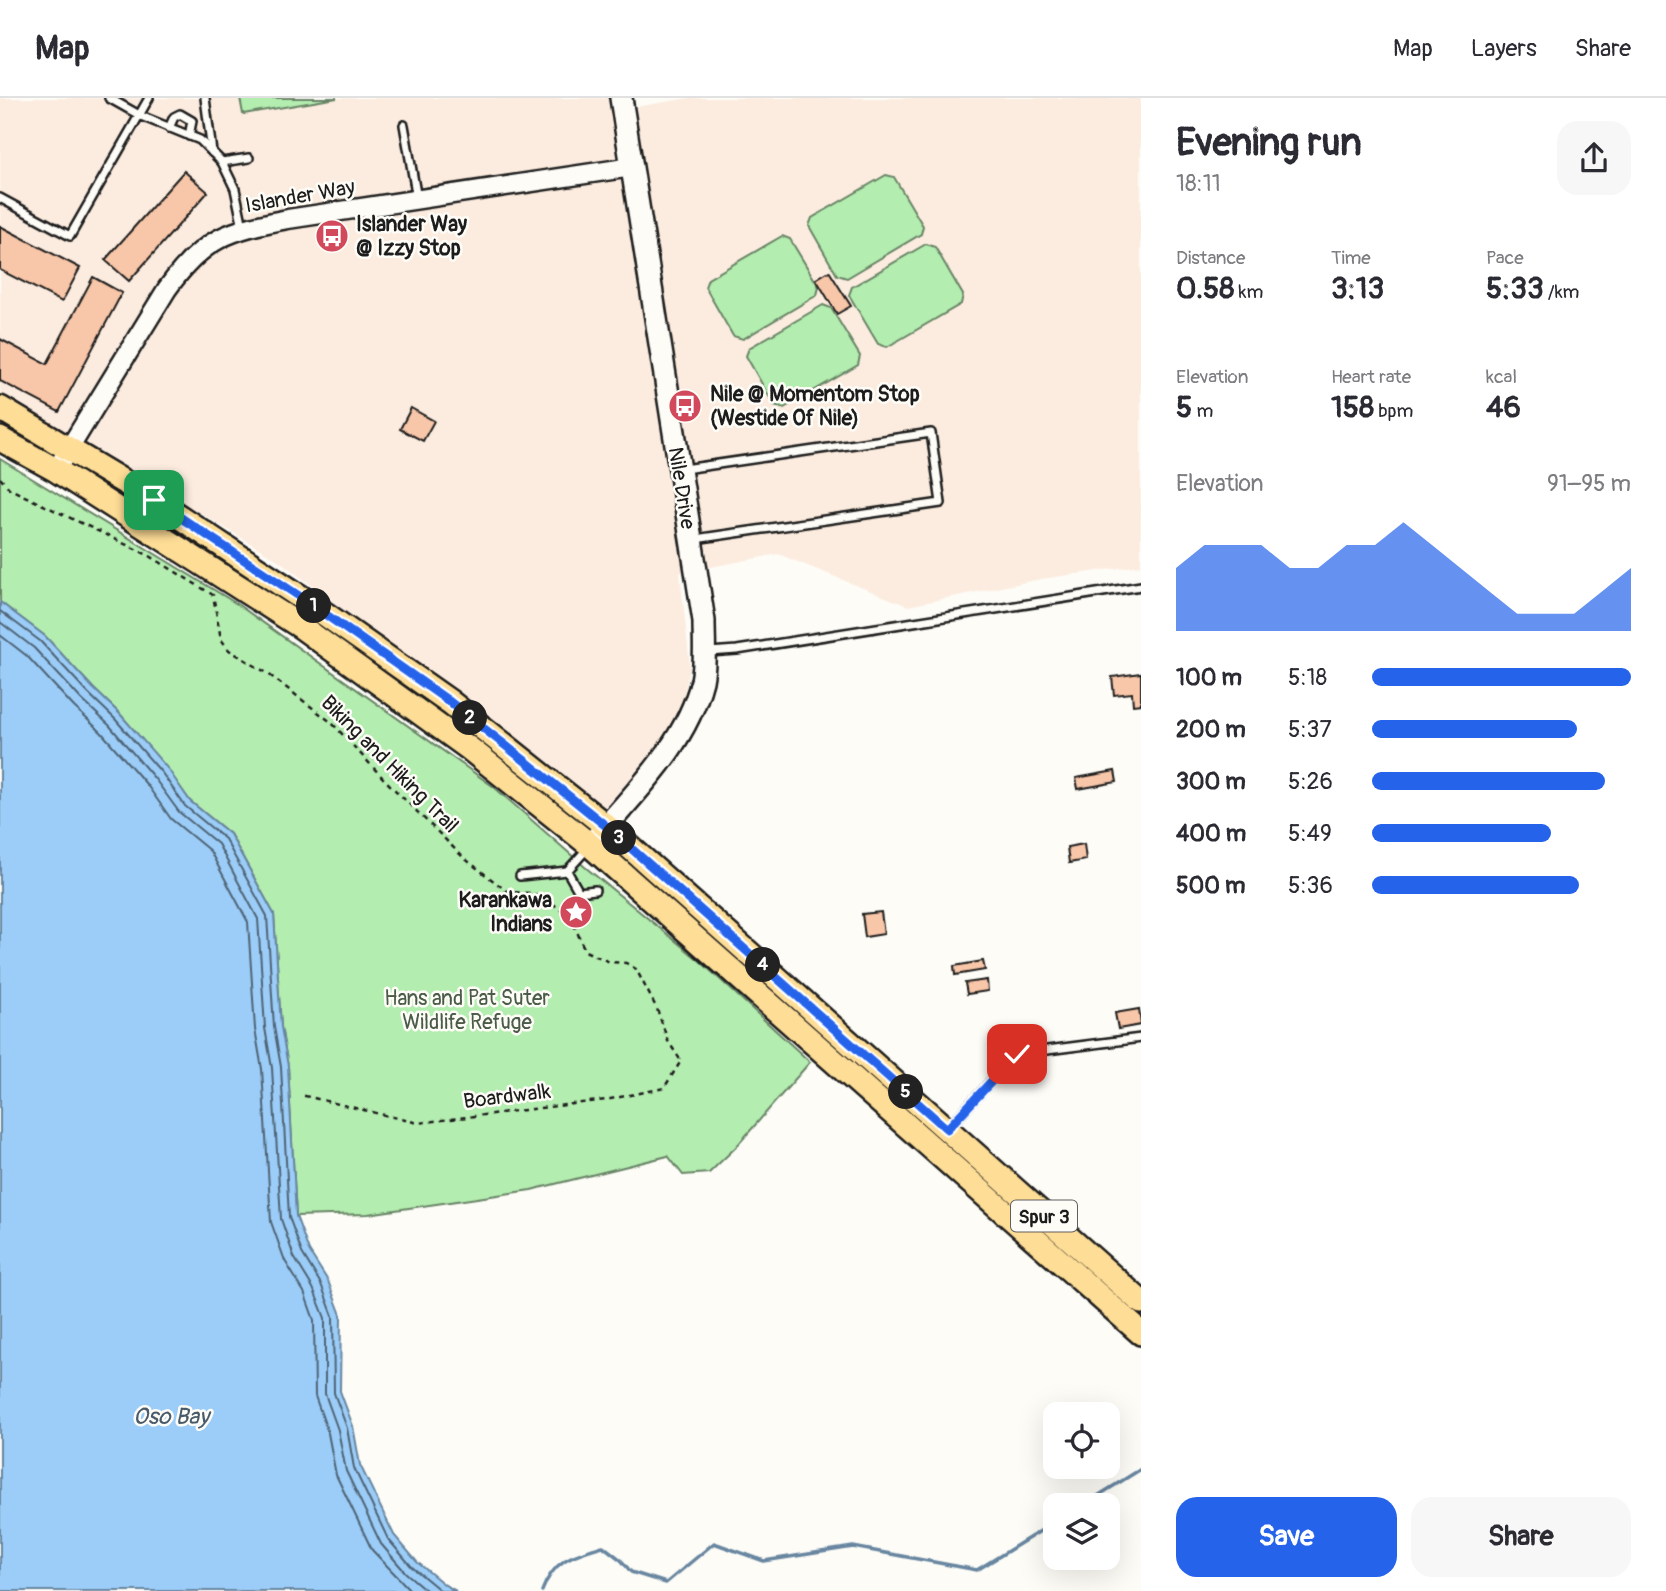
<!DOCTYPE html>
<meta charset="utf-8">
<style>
body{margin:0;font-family:Pangolin,sans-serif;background:#f7f7f7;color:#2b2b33;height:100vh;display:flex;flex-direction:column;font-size:26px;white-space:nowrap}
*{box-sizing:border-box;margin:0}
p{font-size:23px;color:#7c7c81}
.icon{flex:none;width:38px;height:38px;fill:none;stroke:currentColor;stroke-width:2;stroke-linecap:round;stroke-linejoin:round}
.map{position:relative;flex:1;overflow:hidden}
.details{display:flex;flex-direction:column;background:#fff;width:525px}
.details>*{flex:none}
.controls{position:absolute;left:1043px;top:1304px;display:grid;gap:14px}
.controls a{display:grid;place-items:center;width:77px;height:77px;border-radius:14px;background:#fff;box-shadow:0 7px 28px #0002;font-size:35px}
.pin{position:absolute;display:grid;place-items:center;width:60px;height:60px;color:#fff;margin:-30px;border-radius:14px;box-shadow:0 4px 10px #0006}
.km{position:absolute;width:35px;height:35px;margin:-18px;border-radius:50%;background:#222;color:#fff;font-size:19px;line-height:35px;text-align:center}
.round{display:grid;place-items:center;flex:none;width:74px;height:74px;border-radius:21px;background:#f7f7f7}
.overview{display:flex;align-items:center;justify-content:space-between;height:119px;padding:0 35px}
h1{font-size:38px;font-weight:700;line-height:52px}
.figures{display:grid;grid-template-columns:repeat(3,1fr);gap:10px;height:119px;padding:7px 35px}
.figures div{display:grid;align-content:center}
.figures b{font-size:30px;font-weight:700}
.figures small{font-size:19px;font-weight:400}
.figures p{font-size:19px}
.chart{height:196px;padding:14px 35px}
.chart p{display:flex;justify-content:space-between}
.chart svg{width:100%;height:126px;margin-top:7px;fill:#2563eb;opacity:.7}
.action{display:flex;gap:14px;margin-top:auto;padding:14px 35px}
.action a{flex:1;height:80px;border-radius:21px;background:#2563eb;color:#fff;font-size:28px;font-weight:700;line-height:80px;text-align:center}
.action a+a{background:#f7f7f7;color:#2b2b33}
ul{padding:0 35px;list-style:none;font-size:23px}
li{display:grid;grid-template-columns:112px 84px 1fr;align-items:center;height:52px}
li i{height:18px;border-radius:9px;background:#2563eb}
header{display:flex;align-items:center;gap:42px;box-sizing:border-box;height:98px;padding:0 35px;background:#fff;border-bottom:2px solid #e1e1e2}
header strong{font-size:33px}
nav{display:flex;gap:38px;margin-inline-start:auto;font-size:24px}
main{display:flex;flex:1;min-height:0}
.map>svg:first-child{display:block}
.built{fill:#fcecdf}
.green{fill:#b4edb0;stroke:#688466;stroke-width:2}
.water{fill:#9bcdf8;stroke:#6886a0;stroke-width:2}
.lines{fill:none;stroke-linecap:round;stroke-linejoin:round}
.shore{stroke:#4f6374;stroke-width:2}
.stream{stroke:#6886a0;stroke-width:3.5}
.building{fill:#f8c6a8;stroke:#1c1c1c;stroke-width:2}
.service-casing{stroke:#1c1c1c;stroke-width:12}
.tertiary-casing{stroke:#1c1c1c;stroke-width:23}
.secondary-casing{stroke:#1c1c1c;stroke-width:26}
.primary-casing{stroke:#1c1c1c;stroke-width:28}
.path{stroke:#1c1c1c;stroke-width:2.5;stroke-dasharray:5 5;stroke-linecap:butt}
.service{stroke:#fdfcf7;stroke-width:7}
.tertiary{stroke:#fdfcf7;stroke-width:18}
.secondary{stroke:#fdfcf7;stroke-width:21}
.primary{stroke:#fedd96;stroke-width:23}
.route-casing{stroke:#fff;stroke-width:14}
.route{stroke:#2563eb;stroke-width:9}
.labels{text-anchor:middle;stroke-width:5;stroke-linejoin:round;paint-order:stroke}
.shield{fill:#fdfcf7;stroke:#605f5e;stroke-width:2}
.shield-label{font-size:19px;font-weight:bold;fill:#1c1c1c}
.street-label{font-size:21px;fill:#1c1c1c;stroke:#fdfcf7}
.poi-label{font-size:21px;font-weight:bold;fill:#1c1c1c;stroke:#fdfcf7;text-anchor:start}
.park-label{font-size:21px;fill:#4a5b48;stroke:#fdfcf7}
.water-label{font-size:23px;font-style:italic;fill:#485a69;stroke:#fdfcf7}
</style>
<header>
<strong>Map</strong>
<nav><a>Map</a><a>Layers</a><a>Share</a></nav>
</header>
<main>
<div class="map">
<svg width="1141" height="1493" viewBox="0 0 1141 1493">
<rect width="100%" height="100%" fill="#fdfcf7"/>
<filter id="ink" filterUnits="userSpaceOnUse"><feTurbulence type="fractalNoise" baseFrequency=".0143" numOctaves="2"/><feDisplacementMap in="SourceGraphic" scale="14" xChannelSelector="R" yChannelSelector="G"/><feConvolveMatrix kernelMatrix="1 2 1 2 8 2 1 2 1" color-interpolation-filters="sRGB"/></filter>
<g filter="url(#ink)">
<polygon class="built" points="0,0 608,0 611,13 689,0 1141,0 1141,467 1041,481 908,508 778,456 680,475 690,569 681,610 660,649 604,710 278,462 54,327 0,298"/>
<g class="green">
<polygon points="240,0 337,0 243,16"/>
<polygon points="886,77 894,79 923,128 921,136 847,180 837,177 809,128 812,120"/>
<polygon points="782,138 790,141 819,189 817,197 743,241 733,238 705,189 708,181"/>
<polygon points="926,146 935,149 963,197 961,206 887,249 878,246 849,197 852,189"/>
<polygon points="823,207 831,210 860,258 858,267 784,310 774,307 746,258 749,250"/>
<polygon points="0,361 237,506 494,689 585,769 700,863 810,964 736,1049 709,1075 683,1077 668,1058 531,1092 368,1116 296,1118 288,968 281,929 274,816 230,736 190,703 167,671 120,616 93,590 45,538 0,504"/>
</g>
<polygon class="water" points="0,504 45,538 93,590 120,616 168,671 190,703 230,736 274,816 281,929 288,968 296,1118 309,1153 328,1183 341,1217 340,1293 353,1328 360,1367 394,1437 417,1464 445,1487 456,1493 0,1493"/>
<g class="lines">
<g class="shore">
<polyline points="0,513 40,543 88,595 115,621 162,675 185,708 225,741 267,818 274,929 281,969 289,1119 302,1155 321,1186 333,1218 334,1295 347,1330 354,1370 388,1441 412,1469 441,1493"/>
<polyline points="0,524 34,550 81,601 109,627 155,681 179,714 218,746 258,821 265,930 272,970 281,1121 294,1159 313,1190 325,1220 325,1296 338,1332 346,1373 381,1446 406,1475 427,1493"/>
<polyline points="0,537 27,558 74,609 101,634 147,687 171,721 210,753 248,824 255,931 262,971 271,1124 285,1163 304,1194 314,1222 315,1298 328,1335 336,1377 372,1452 411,1493"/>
</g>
<g class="stream">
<polyline points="1083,1407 1141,1371"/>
<path d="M542 1493C554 1461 573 1457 603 1448L621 1462 631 1474 666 1485 714 1445 764 1463 853 1449 977 1472 1055 1424"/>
</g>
</g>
<g class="building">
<polygon points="184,73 208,94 129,183 105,162"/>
<polygon points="0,128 80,170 62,204 0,172"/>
<polygon points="829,173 851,208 837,216 816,181"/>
<polygon points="93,179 122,195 59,314 0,283 0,241 47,266"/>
<polygon points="411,310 434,323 423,343 400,331"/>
<polygon points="1141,575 1141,606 1133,607 1132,595 1114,597 1112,579"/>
<polygon points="1115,673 1117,684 1078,691 1076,680"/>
<polygon points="1084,746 1086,762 1069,765 1067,749"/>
<polygon points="881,814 884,836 865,839 862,816"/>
<polygon points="983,863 985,872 955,877 954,868"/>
<polygon points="987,882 988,893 967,896 965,885"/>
<polygon points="1139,911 1141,927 1118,931 1115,915"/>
</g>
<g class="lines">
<defs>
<g id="service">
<polyline points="109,0 141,18 200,42 222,64 235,91 243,129"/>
<polyline points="205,0 212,54"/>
<polyline points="404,27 417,101"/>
<polyline points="169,30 174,19 180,16 192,23 189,38"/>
<polyline points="222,64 249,60"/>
<polyline points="0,100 70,138 149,0"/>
<polyline points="684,371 931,335 941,405 695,441"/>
<polyline points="709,554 737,552 1141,488"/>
<polyline points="588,750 567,773 579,794 595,792"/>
<polyline points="520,778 567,773"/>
<polyline points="950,1028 1016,956 1141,940"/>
</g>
<path id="tertiary" d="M56 372 167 191C203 140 229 132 288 121L632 69"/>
<path id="secondary" d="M596 740C637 692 686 646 702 583 706 564 704 543 704 523L621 0"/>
<g id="primary">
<polyline points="0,310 154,402 305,502 450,604 606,728 1141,1204"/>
<polyline points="0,341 56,372 300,528 470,651 590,747 1141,1235"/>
</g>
</defs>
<use href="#service" class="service-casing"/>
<use href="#tertiary" class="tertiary-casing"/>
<use href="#secondary" class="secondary-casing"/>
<use href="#primary" class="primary-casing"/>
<polyline class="path" points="0,380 10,391 150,458 213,497 221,541 229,552 267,575 331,624 383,680 464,760 508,794 530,795 551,804 563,814 573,824 585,853 610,864 626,865 636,871 657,911 668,943 681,963 664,990 606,1002 418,1025 301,997"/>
<use href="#service" class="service"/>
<use href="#tertiary" class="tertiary"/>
<use href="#secondary" class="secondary"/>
<use href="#primary" class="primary"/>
</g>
</g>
<g class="lines" filter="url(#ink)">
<defs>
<polyline id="route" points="154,402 305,502 450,604 524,662 606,728 947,1031 1017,956"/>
</defs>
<use href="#route" class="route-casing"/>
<use href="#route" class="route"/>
</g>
<defs>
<symbol id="bus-disc" viewBox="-11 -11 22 22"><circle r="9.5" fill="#d1495b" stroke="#fdfcf7"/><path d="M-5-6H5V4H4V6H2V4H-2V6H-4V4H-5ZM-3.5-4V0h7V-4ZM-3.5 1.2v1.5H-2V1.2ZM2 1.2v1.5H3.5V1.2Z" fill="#fff"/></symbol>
<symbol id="sight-disc" viewBox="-11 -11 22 22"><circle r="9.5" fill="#d1495b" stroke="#fdfcf7"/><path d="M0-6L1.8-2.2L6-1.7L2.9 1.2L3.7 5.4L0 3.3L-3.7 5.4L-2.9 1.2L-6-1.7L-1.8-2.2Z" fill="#fff"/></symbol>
</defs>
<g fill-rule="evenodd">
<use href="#bus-disc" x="313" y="119" width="38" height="38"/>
<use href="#bus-disc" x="666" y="289" width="38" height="38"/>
<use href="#sight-disc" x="557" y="795" width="38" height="38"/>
</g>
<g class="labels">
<rect class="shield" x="1011" y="1102.5" width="66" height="31" rx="5"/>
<g class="shield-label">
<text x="1044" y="1125">Spur 3</text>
</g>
<g class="street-label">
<text transform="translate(300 98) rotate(-10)" y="7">Islander Way</text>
<text transform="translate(682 390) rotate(81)" y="7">Nile Drive</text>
<text transform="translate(390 666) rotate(45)" y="7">Biking and Hiking Trail</text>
<text transform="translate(507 998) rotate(-7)" y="7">Boardwalk</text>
</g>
<g class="poi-label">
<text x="356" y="133">Islander Way<tspan x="356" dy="24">@ Izzy Stop</tspan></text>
<text x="710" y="303">Nile @ Momentom Stop<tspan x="710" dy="24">(Westide Of Nile)</tspan></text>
<text x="552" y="809" text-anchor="end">Karankawa<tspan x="552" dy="24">Indians</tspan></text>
</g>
<g class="park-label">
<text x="467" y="907">Hans and Pat Suter<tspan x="467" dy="24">Wildlife Refuge</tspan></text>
</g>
<g class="water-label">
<text x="171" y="1326">Oso Bay</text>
</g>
</g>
</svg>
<div class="controls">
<a><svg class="icon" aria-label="locate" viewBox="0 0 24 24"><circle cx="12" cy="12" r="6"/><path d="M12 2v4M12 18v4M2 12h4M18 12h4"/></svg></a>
<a><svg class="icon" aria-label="layers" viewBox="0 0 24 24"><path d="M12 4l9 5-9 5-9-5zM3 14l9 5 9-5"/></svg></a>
</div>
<div class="pin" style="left:154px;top:402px;background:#1e9e55"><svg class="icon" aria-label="arrive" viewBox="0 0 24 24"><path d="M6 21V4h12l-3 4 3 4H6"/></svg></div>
<div class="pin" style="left:1017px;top:956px;background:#d93025"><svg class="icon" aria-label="check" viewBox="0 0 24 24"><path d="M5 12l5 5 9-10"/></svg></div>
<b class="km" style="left:314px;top:508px">1</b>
<b class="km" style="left:470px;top:620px">2</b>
<b class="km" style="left:619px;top:740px">3</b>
<b class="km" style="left:763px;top:867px">4</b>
<b class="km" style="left:906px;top:994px">5</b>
</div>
<section class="details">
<div class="overview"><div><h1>Evening run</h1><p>18:11</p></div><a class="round"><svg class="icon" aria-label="share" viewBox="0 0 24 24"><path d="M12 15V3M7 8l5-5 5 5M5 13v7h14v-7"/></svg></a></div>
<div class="figures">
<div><p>Distance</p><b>0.58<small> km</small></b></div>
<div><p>Time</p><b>3:13</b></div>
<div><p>Pace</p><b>5:33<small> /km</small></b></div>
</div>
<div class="figures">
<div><p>Elevation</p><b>5<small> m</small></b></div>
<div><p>Heart rate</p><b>158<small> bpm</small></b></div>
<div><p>kcal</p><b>46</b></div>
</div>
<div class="chart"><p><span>Elevation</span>91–95 m</p>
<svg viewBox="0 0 160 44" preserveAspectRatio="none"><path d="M0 44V22L10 14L20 14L30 14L40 22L50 22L60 14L70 14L80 6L90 14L100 22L110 30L120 38L130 38L140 38L150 30L160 22V44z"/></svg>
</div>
<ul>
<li><b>100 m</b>5:18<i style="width:100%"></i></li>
<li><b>200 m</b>5:37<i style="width:79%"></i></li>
<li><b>300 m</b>5:26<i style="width:90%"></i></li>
<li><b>400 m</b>5:49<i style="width:69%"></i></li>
<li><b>500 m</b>5:36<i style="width:80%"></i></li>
</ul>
<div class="action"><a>Save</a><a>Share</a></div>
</section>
</main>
